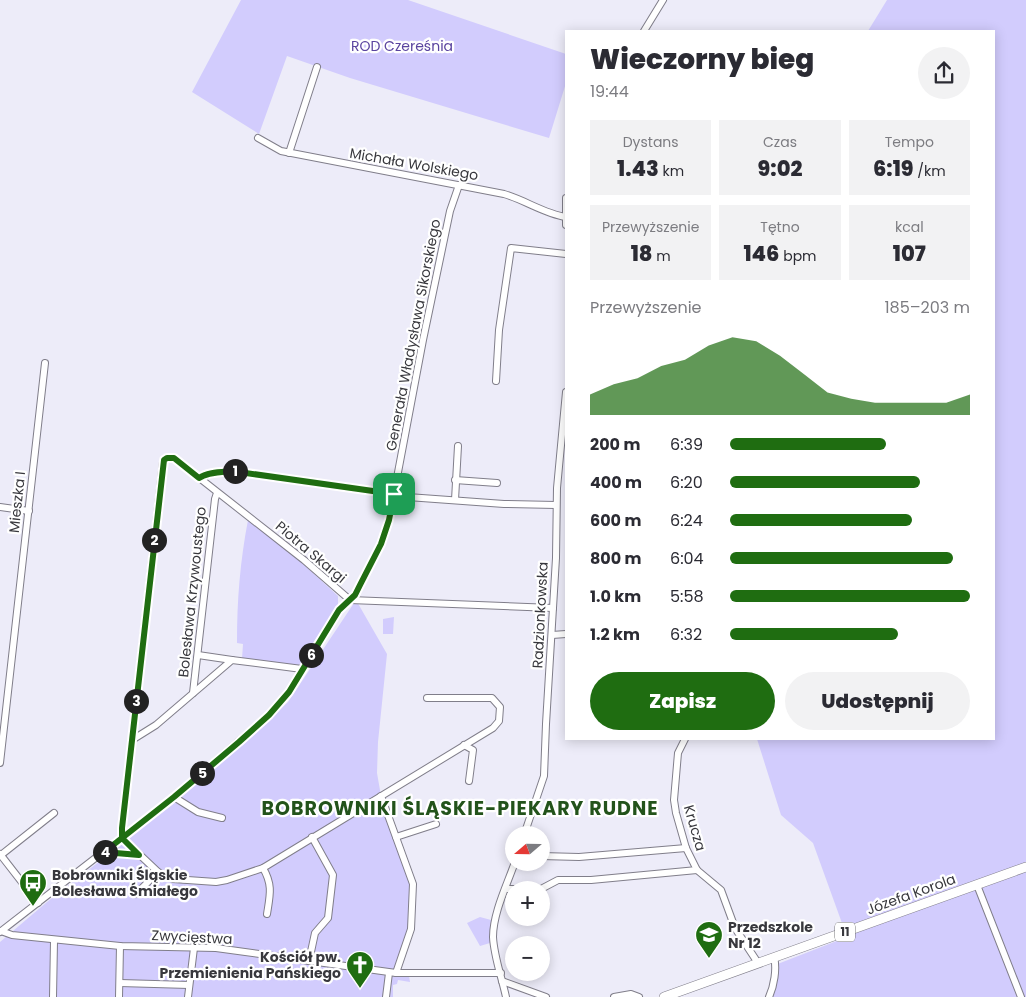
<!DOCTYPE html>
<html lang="pl">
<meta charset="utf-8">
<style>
body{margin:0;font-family:Poppins,sans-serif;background:#f2f2f3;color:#2b2b33;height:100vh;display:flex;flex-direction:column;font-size:19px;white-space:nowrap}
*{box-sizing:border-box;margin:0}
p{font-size:16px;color:#7c7c81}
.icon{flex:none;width:28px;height:28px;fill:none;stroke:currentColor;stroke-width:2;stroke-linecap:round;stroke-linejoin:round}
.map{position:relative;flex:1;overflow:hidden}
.side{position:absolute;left:565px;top:30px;width:430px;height:710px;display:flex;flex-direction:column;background:#fff;border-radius:0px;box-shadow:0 2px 12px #0003}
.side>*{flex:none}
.needle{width:32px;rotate:250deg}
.controls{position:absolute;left:505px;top:826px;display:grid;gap:10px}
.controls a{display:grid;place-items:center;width:45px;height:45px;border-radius:50%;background:#fff;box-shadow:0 2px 12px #0003;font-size:25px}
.pin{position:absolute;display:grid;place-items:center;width:42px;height:42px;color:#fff;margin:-21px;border-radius:10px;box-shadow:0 2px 8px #0006}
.km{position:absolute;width:25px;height:25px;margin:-12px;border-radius:50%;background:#222;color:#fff;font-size:14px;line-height:25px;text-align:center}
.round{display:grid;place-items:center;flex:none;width:52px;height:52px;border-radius:26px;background:#f2f2f3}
.head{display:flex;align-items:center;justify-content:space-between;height:85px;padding:0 25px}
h1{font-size:28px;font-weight:800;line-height:38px}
.stats{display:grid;grid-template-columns:repeat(3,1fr);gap:8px;height:85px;padding:5px 25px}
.stats div{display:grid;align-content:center;border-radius:0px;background:#f2f2f3;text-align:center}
.stats b{font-size:21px;font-weight:800}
.stats small{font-size:14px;font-weight:400}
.stats p{font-size:14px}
.chart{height:140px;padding:10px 25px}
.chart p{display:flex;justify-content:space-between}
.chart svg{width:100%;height:90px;margin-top:5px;fill:#1f6d11;opacity:.7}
.cta{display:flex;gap:10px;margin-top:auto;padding:10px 25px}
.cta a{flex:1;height:58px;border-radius:30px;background:#1f6d11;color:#fff;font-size:20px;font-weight:800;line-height:58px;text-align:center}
.cta a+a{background:#f2f2f3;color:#2b2b33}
ul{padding:0 25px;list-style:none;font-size:16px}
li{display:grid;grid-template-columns:80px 60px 1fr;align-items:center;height:38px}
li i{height:12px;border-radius:6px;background:#1f6d11}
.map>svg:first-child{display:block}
.green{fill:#d2ccfd}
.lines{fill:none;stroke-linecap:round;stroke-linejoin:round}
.minor-casing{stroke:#807e8a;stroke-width:8}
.highway-casing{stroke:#807e8a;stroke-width:10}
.minor{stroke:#fff;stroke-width:6}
.highway{stroke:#fff;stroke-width:9}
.route-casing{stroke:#fff;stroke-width:10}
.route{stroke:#1f6d11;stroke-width:6}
.labels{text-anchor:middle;stroke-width:4.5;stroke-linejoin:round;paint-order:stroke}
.shield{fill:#fff;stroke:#747477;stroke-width:1}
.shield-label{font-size:12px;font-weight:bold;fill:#38383d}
.park-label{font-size:14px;fill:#5a449f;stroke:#fff}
.street-label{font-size:14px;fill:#38383d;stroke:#fff}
.poi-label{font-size:14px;font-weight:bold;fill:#38383d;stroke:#fff;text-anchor:start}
.district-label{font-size:19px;font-weight:bold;letter-spacing:1px;fill:#23531b;stroke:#fff}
</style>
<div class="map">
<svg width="1026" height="997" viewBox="0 0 1026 997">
<rect width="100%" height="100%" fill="#edecf9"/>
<g class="green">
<polygon points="241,0 408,0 566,54 566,83 549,138 350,78 287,56 259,134 192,92"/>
<polygon points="887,0 1026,0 1026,997 768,997 775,965 847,937 813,843 781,815 757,739 994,739 994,31 868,31"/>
<path d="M248 520 301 562 338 596V605L299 665 242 659 243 644 237 643C237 600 240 562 248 520Z"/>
<polygon points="356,600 387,654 378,742 377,773 381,796 412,884 412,912 398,971 409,976 410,982 398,980 397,984 393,985 393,997 0,997 0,942 47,902 127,840 224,758 249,739 288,702"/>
<polygon points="394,617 393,634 383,634 383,619"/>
<polygon points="480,917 491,920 490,943 480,946 467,923"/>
</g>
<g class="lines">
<defs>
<g id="minor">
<polyline points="644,31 663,0"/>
<path d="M258 138 281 151 504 194C525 200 545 214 566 217"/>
<polyline points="289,153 317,67"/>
<polyline points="566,198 566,225"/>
<polyline points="496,381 499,330 511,248 566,254"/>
<path d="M199 478C207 472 222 473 232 471L394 494"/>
<polyline points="455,480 497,483"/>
<polyline points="394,496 504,504 556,505"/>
<polyline points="455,500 458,446"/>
<polyline points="0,507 29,511"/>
<polyline points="552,635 566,634"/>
<polyline points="198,655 232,660"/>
<polyline points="193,693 215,499 217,493"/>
<polyline points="685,739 678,753 674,800 676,813 686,848 697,870 721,890 735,928 758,963"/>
<polyline points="132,740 156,725 232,660 302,669"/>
<polyline points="464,745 473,750 469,781"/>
<polyline points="0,763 45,363"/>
<polyline points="381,796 413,884 411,929 396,973"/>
<polyline points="174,797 198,812 222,818"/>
<polyline points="524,835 544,776 546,724 556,558 557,488 566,392"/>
<polyline points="396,837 436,824"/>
<polyline points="122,838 122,828 163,462 166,458 174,458 304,560 350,600 553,608"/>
<polyline points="122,838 158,872 173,879 216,882 227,880 263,868 493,728 499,721 500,707 492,698 427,698"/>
<polyline points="104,851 139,855"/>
<polyline points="0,854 38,903"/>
<polyline points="1,855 54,813"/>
<polyline points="541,856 579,857 686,848"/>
<path d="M263 868C273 885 270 895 267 914"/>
<polyline points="977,885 1021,997"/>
<polyline points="506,889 541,889 558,880 591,880 697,870"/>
<polyline points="136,894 158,872"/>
<polyline points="1,931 12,935 120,946 216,948 396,973 501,973"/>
<polyline points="0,932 174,797 269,715 289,692 339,610 355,595 381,544 389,520 423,340 450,211 459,185"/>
<polyline points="309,961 315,933 328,918 333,875 312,837"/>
<polyline points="502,981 546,997"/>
<polyline points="120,983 189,985"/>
<polyline points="53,997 54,941"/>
<polyline points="119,997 120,946"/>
<polyline points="188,997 194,948"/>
<polyline points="386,997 389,973"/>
<path d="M506 997C502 978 494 957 493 937 493 913 507 885 515 862"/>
<polyline points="614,997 631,994 639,997"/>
<path d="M769 997C774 986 777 969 774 957"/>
</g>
<polyline id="highway" points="664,997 1026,867"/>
</defs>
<use href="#minor" class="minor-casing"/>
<use href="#highway" class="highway-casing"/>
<use href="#minor" class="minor"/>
<use href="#highway" class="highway"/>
</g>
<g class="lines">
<defs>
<path id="route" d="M394 494 232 471C222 472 207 472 199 478L174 458H167L164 460 122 828V838L104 852 139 855 122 838 174 797 239 742 269 715 289 692 339 610 355 595 360 585 381 544 389 520 394 494"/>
</defs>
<use href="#route" class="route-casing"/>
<use href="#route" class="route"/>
</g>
<defs>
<symbol id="bus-pin" viewBox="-11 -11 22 30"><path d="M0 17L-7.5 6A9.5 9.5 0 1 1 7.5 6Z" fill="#1f6d11" stroke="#fff"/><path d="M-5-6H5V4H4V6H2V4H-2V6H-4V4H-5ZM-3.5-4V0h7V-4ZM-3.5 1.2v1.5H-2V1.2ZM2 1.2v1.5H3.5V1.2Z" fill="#fff"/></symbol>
<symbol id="school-pin" viewBox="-11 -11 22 30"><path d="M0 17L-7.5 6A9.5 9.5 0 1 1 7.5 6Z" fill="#1f6d11" stroke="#fff"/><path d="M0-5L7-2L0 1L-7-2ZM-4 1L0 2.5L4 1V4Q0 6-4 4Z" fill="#fff"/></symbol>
<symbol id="church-pin" viewBox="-11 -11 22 30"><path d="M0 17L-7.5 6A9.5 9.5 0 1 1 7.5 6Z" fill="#1f6d11" stroke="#fff"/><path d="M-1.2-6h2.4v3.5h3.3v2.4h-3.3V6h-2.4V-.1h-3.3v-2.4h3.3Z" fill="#fff"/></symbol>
</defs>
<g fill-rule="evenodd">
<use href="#bus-pin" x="17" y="867" width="32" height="43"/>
<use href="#school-pin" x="693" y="919" width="32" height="43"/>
<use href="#church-pin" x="344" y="949" width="32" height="43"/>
</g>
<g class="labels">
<rect class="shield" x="835" y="922.5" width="20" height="19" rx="4"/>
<g class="shield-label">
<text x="845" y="936">11</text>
</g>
<g class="park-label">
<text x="402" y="51">ROD Czereśnia</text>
</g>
<g class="street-label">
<text transform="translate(414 164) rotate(10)" y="5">Michała Wolskiego</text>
<text transform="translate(413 335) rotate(-79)" y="5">Generała Władysława Sikorskiego</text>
<text transform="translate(17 502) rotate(-84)" y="5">Mieszka I</text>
<text transform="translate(311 552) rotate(40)" y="5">Piotra Skargi</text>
<text transform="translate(192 592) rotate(-84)" y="5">Bolesława Krzywoustego</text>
<text transform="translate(540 615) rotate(-87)" y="5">Radzionkowska</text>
<text transform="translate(695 828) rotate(74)" y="5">Krucza</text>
<text transform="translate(911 894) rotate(-20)" y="5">Józefa Korola</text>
<text transform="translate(192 937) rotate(3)" y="5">Zwycięstwa</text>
</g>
<g class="poi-label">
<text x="52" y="880">Bobrowniki Śląskie<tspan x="52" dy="16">Bolesława Śmiałego</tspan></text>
<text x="728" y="932">Przedszkole<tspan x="728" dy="16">Nr 12</tspan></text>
<text x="341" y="962" text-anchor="end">Kościół pw.<tspan x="341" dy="16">Przemienienia Pańskiego</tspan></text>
</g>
<g class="district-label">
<text x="460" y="815">BOBROWNIKI ŚLĄSKIE-PIEKARY RUDNE</text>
</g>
</g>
</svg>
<div class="controls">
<a><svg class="needle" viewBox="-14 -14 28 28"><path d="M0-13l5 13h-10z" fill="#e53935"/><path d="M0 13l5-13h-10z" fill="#7c7c81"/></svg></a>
<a>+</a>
<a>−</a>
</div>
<div class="pin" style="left:394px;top:494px;background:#1e9e55"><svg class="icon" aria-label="arrive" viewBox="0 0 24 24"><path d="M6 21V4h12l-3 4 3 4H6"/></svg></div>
<b class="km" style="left:235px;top:471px">1</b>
<b class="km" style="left:154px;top:540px">2</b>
<b class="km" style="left:136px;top:701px">3</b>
<b class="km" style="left:105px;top:852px">4</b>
<b class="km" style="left:202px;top:773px">5</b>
<b class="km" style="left:311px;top:655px">6</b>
<section class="side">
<div class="head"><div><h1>Wieczorny bieg</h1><p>19:44</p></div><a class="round"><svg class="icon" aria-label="share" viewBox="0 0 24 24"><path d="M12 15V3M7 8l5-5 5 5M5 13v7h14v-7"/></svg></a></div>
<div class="stats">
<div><p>Dystans</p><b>1.43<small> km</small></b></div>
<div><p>Czas</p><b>9:02</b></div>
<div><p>Tempo</p><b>6:19<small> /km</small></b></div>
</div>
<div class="stats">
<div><p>Przewyższenie</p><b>18<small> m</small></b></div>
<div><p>Tętno</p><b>146<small> bpm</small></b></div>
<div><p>kcal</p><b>107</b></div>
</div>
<div class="chart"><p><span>Przewyższenie</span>185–203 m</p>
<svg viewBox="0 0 160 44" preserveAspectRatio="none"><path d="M0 44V34L10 29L20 26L30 20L40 17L50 10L60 6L70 8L80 15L90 24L100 33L110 36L120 38L130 38L140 38L150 38L160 34V44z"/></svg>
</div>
<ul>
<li><b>200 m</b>6:39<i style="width:65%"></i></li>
<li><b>400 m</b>6:20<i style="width:79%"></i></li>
<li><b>600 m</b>6:24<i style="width:76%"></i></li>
<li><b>800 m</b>6:04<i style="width:93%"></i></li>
<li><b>1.0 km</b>5:58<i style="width:100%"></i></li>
<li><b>1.2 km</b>6:32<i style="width:70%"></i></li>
</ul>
<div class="cta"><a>Zapisz</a><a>Udostępnij</a></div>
</section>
</div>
